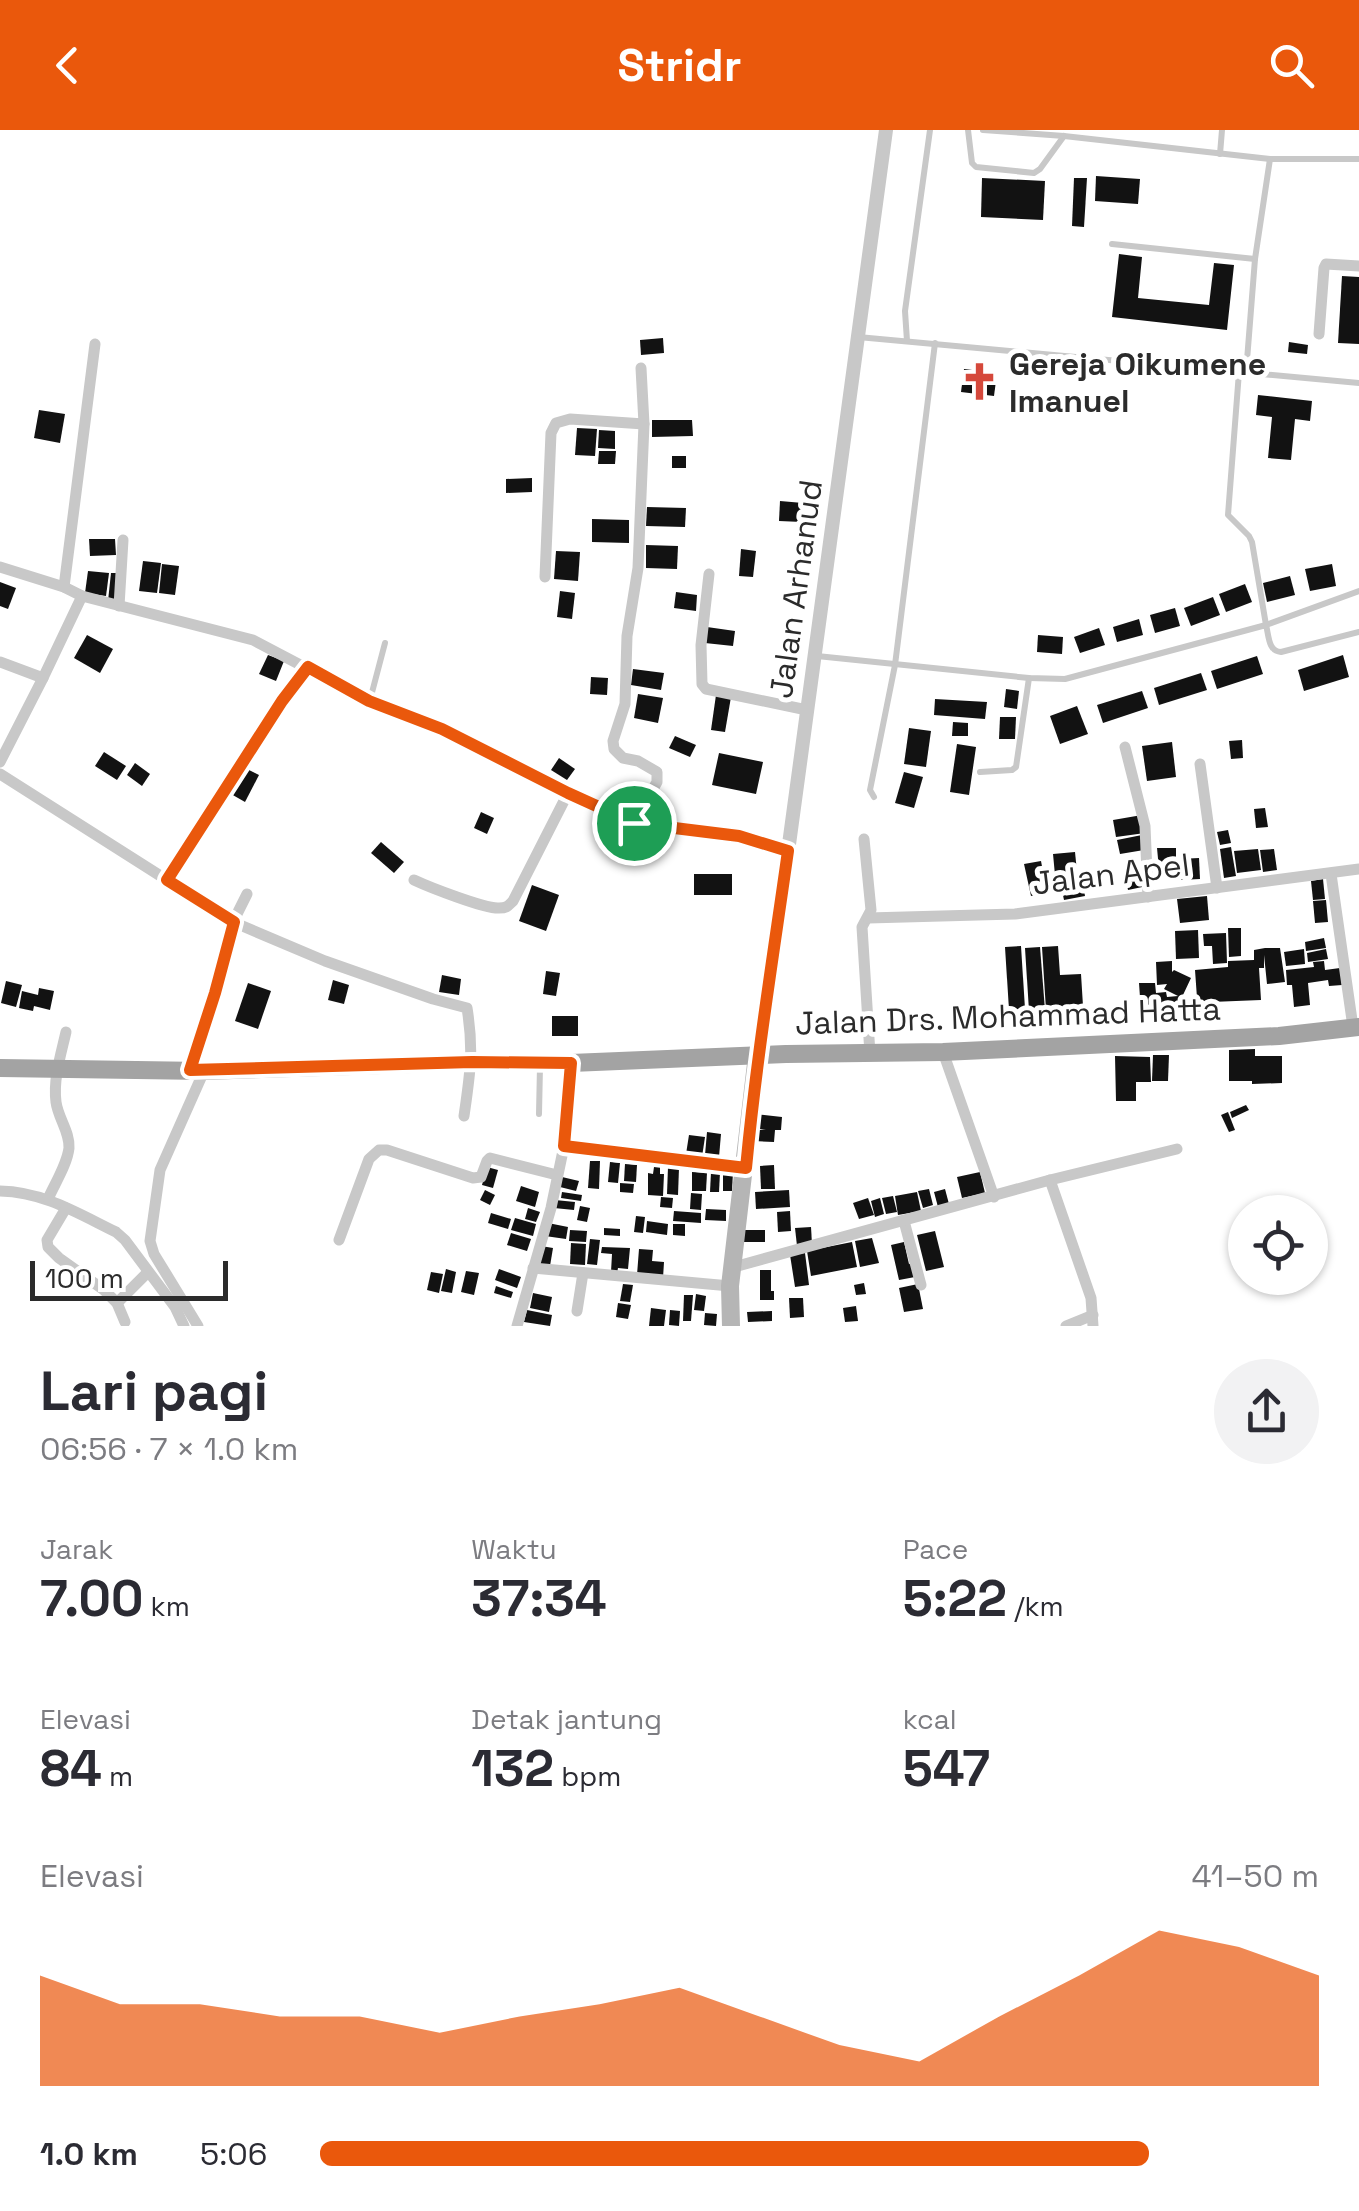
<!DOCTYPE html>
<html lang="id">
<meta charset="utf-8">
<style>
body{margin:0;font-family:"Space Grotesk",sans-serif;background:#f2f2f3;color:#2b2b33;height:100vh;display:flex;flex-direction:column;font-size:38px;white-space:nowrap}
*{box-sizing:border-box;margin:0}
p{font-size:32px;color:#7c7c81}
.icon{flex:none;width:55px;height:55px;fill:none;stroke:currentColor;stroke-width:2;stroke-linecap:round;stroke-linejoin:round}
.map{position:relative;height:1196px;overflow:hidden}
.details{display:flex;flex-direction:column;background:#fff;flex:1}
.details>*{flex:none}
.fabs{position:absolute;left:1228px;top:1065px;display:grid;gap:20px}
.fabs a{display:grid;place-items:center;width:100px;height:100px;border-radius:50%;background:#fff;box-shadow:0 2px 8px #0004;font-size:50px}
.scale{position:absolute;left:30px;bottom:25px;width:198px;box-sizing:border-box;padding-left:10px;border:5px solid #2b2b2b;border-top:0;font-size:28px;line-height:35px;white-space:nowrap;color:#2b2b2b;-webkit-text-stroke:8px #fff;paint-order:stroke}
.pin{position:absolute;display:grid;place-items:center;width:85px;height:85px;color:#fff;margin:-42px;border:5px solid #fff;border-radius:50%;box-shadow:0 2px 10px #0007}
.round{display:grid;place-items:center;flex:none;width:105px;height:105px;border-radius:52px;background:#f2f2f3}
.head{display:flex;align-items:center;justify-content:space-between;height:170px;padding:0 40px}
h1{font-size:55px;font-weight:800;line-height:75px}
.figures{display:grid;grid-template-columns:repeat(3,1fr);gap:15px;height:170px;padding:10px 40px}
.figures div{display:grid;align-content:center}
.figures b{font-size:50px;font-weight:800}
.figures small{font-size:28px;font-weight:400}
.figures p{font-size:28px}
.chart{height:280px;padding:20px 40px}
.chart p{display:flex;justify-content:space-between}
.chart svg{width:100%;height:180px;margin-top:10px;fill:#ea580c;opacity:.7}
ul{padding:0 40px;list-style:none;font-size:32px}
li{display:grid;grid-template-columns:160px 120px 1fr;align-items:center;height:75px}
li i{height:25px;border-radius:12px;background:#ea580c}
header{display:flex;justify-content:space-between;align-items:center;height:130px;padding:0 40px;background:#ea580c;color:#fff;font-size:45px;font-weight:800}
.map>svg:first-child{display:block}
.building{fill:#121212}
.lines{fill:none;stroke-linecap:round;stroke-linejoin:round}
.service{stroke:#c8c8c8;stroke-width:6}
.minor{stroke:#c8c8c8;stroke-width:11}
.tertiary{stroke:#c8c8c8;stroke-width:14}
.secondary{stroke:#b5b5b5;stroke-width:18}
.primary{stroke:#a3a3a3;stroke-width:18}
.route-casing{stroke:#fff;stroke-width:20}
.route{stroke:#ea580c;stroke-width:12}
.labels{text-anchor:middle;stroke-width:10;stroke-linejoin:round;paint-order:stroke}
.poi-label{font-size:32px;font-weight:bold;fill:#2b2b2b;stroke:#fff;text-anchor:start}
.street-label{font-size:32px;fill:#2b2b2b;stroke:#fff}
</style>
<header><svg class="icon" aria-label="back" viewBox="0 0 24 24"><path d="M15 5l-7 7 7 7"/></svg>Stridr<svg class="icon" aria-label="search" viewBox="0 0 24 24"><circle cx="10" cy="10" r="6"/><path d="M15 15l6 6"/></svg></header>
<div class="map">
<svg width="1359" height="1196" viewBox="0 0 1359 1196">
<rect width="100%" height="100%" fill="#fff"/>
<g class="building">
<polygon points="1096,46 1140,49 1138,74 1095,71"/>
<polygon points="982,48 1045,51 1043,90 981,87"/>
<polygon points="1074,48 1087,48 1084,97 1072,96"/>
<polygon points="1119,124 1142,127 1138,168 1209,175 1214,133 1234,135 1227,200 1112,187"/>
<polygon points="1342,146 1359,147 1359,214 1338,213"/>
<polygon points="663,208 664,223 641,225 640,210"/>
<polygon points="1289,212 1308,215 1307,224 1288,222"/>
<polygon points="964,239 997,243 994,266 961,262"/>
<polygon points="1258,265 1312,271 1310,291 1295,289 1291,330 1268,328 1272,287 1256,285"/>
<polygon points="39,280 65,284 60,313 34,308"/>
<polygon points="652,290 692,290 693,306 652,307"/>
<polygon points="577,298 597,299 595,326 575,325"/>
<polygon points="599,300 615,301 615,319 598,318"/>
<polygon points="599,321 616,321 615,334 598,334"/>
<rect x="672" y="326" width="14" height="12"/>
<polygon points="532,348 532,362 506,363 506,349"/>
<polygon points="780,371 803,373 802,392 779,391"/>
<polygon points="647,377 686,378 685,397 646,396"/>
<polygon points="592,389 629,390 629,413 592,412"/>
<polygon points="89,409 115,409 116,425 90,426"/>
<polygon points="646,415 678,416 677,439 646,438"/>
<polygon points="741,419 756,421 753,447 739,446"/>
<polygon points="556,421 580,422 578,451 554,449"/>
<polygon points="143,431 161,433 157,463 139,461"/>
<polygon points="162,434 179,436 175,465 159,463"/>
<polygon points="1332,434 1336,456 1310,461 1305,439"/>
<polygon points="88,441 109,443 106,466 85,463"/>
<polygon points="111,443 119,443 116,472 108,471"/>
<polygon points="1290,446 1295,465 1267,472 1263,453"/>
<polygon points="0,452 16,458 8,479 0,476"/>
<polygon points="1245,454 1252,472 1226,482 1219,464"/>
<polygon points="560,461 575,463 572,489 557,487"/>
<polygon points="676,462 697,465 696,481 674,478"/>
<polygon points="1213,467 1220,485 1191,496 1184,478"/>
<polygon points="1175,478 1180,496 1155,503 1150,485"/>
<polygon points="1139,489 1143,505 1117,512 1113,497"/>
<polygon points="707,497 735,501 733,516 705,513"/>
<polygon points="1099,498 1105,515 1080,523 1074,507"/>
<polygon points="87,505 113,519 100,543 74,528"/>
<polygon points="1038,505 1063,507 1062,524 1037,522"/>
<polygon points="268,525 284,531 276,551 259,544"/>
<polygon points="1343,525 1349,547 1304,561 1298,540"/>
<polygon points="1257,526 1263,544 1217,559 1211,541"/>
<polygon points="633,539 664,543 661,560 631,555"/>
<polygon points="1201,543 1207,560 1159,575 1154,558"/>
<polygon points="591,547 608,548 607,565 590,564"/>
<polygon points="1006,559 1019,561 1017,579 1004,577"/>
<polygon points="1142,561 1148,578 1103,593 1097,575"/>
<polygon points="638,564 663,568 658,593 634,588"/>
<polygon points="716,565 731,567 725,602 711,600"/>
<polygon points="935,569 987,572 985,589 934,585"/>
<polygon points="1077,576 1088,604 1060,614 1050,586"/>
<polygon points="1000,587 1016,587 1015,609 999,609"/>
<polygon points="953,592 968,593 968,606 952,606"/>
<polygon points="909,598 931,601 926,637 904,634"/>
<polygon points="675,606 696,615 690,627 669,618"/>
<polygon points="1242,610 1243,628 1231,629 1229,611"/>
<polygon points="1172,612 1176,647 1147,651 1142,616"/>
<polygon points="957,614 976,617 969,665 950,662"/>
<polygon points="104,622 126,636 117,650 95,636"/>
<polygon points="719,623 763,632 756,664 712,655"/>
<polygon points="559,628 575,639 567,650 551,640"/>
<polygon points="135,633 150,644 142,656 127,645"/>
<polygon points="245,638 259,645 245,672 231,664"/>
<polygon points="904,642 923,647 914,678 895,673"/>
<polygon points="1265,678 1268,697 1256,698 1254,679"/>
<polygon points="481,682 494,688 487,704 474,698"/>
<polygon points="1142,685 1145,703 1116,707 1113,690"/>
<polygon points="616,700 633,704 627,730 610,726"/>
<polygon points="1228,700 1231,713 1220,715 1217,702"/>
<polygon points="1142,705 1144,720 1120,724 1117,710"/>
<polygon points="381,712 404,732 394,743 371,723"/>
<polygon points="1231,717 1236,746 1224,748 1220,719"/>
<polygon points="1157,718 1176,718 1176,740 1159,739"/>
<polygon points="1258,719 1261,740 1237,743 1234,721"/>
<polygon points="1274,719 1277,740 1263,742 1260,720"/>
<polygon points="1075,722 1077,742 1055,745 1053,724"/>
<polygon points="1199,728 1200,749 1180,750 1179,729"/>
<polygon points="1041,731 1047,762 1031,766 1024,734"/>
<polygon points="1145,742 1147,756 1128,760 1125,745"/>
<rect x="694" y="744" width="38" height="21"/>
<polygon points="1082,747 1085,766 1064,770 1060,751"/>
<polygon points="1323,749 1325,769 1313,770 1311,751"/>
<polygon points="532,755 559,765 546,801 519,791"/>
<polygon points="1207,766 1209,790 1180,793 1177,769"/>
<polygon points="1326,770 1328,792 1315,793 1313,771"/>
<polygon points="1228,798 1241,798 1241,826 1229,827"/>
<polygon points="1198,800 1199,828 1176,829 1175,801"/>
<polygon points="1226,803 1227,833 1213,834 1212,816 1204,816 1203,804"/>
<polygon points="1324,808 1326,818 1306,821 1305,812"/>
<polygon points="1021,816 1025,879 1009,880 1005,817"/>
<polygon points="1058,816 1060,845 1081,844 1083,876 1046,880 1042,817"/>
<polygon points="1040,817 1045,880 1029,881 1025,818"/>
<polygon points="1265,818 1280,818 1285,852 1267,854 1264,825 1264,838 1259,838 1261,870 1211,872 1212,889 1194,890 1192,869 1197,868 1195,840 1228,837 1228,831 1254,830 1254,820"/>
<polygon points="1304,819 1305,834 1286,836 1284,822"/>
<polygon points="1326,819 1328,829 1308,832 1307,823"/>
<polygon points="1172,831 1172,842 1174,840 1191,848 1183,865 1186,865 1187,883 1162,885 1162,879 1141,882 1139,853 1155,853 1156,863 1166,862 1167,867 1178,866 1164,859 1167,854 1157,855 1156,832"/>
<polygon points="1324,831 1325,840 1340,838 1342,855 1329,856 1328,850 1308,853 1310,875 1294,877 1292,855 1287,855 1286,840 1314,837 1313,832"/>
<polygon points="546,841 560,843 556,866 543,864"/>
<polygon points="442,845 461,849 459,865 439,862"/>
<polygon points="333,850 349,855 344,874 328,870"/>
<polygon points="6,851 22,855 16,877 1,873"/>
<polygon points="248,853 271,861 258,899 235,891"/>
<polygon points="39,858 54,861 50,880 34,876 33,881 19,878 22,861 38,865"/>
<polygon points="1046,883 1047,894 1029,895 1028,884"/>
<rect x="552" y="886" width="26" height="20"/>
<polygon points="1255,919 1255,926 1282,926 1282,953 1252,954 1252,951 1229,951 1229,920"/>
<polygon points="1153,925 1169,925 1168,951 1152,951"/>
<polygon points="1115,926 1150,927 1151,952 1136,952 1136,971 1116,971"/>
<polygon points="1246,975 1249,980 1232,988 1230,982"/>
<polygon points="1228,982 1235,1000 1229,1002 1221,985"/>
<polygon points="755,984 782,987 781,1000 775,1000 774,1012 753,1011 753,1000 766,1000 753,998"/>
<polygon points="707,1002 721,1004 719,1027 705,1025"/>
<polygon points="689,1005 705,1007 702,1027 686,1024"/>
<polygon points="590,1031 600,1031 599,1059 588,1058"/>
<polygon points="610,1032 620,1033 618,1053 608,1052"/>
<polygon points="625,1034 637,1035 636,1052 624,1051"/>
<polygon points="774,1035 775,1059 761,1059 760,1036"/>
<polygon points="487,1037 498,1040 493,1058 482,1055"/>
<polygon points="654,1037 660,1037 660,1044 664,1044 663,1066 648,1065 648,1043 653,1044"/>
<polygon points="668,1037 679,1038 678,1065 667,1064"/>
<polygon points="692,1042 707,1043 706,1061 692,1061"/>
<polygon points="711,1042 720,1042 719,1062 710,1062"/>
<polygon points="723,1042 733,1042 732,1061 723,1061"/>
<polygon points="980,1042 985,1063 962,1068 957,1047"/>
<polygon points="562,1047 579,1051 576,1061 560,1057"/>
<polygon points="620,1053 634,1054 633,1063 620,1062"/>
<polygon points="521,1056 539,1062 535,1077 516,1071"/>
<polygon points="929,1059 933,1075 923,1078 918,1061"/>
<polygon points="945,1059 949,1074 938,1077 934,1062"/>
<polygon points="485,1060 495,1065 490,1075 480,1070"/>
<polygon points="789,1060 790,1077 756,1079 755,1062"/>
<polygon points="562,1062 582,1065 581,1071 561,1068"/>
<polygon points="917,1062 921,1081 898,1085 895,1066"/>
<polygon points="691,1063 702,1064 701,1080 690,1079"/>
<polygon points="893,1066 897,1082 886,1084 882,1068"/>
<polygon points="661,1067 673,1068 672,1078 660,1077"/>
<polygon points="868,1068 874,1085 859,1089 853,1073"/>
<polygon points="880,1068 884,1084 875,1087 871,1071"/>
<polygon points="555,1070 575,1072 574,1080 554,1078"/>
<polygon points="580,1076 590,1078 587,1092 577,1090"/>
<polygon points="528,1078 540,1082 536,1092 525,1089"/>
<polygon points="706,1079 726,1080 726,1091 705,1090"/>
<polygon points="674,1081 701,1083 701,1093 673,1091"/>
<polygon points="790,1081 791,1101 778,1102 777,1082"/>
<polygon points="491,1083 511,1089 508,1099 488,1093"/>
<polygon points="636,1086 645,1087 643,1103 634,1102"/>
<polygon points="515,1088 536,1094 533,1106 511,1100"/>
<polygon points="647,1091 668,1094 667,1105 646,1102"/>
<polygon points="548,1093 568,1097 566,1109 545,1106"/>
<polygon points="673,1094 685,1094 685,1106 673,1105"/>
<polygon points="811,1097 812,1114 797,1116 795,1098"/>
<polygon points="604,1098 620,1099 620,1106 604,1105"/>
<polygon points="570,1100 587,1101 586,1112 569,1111"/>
<rect x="744" y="1100" width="21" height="12"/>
<polygon points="935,1101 944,1137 926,1141 917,1105"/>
<polygon points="511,1103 531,1109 527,1121 507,1115"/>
<polygon points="872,1108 879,1133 860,1137 855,1111"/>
<polygon points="590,1109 600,1110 597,1135 587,1134"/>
<polygon points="852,1112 857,1137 811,1146 807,1121"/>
<polygon points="904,1112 909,1134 912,1133 915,1147 899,1150 891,1115"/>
<polygon points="571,1113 586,1114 585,1135 570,1134"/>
<polygon points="541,1116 553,1118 550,1136 538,1135"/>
<polygon points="602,1117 630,1118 628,1139 618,1138 617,1143 611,1142 612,1124 601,1123"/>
<polygon points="639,1119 653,1120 652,1131 664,1132 663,1148 637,1145"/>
<polygon points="805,1123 809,1155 795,1157 790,1125"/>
<polygon points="446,1139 456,1142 452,1163 441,1161"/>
<polygon points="499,1139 521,1147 517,1158 495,1150"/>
<polygon points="760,1140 771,1140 771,1161 774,1161 774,1170 760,1170"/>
<polygon points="466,1141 479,1143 474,1165 461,1162"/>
<polygon points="431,1142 443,1144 439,1163 427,1160"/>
<polygon points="864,1153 866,1164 856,1165 854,1155"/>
<polygon points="623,1154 633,1155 630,1172 620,1171"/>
<polygon points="918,1154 923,1179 904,1182 899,1158"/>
<polygon points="496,1156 513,1162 511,1168 494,1163"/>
<polygon points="533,1163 552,1167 549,1182 530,1178"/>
<polygon points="696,1164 706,1166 704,1181 694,1180"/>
<polygon points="684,1165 693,1165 691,1191 683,1191"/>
<polygon points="789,1168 803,1168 804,1187 790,1188"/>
<polygon points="618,1173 631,1175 628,1189 616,1187"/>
<polygon points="856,1176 858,1191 845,1192 843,1178"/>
<polygon points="651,1178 666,1180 664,1196 649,1196"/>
<polygon points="527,1180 552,1185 550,1196 524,1192"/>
<polygon points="670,1180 680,1181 679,1196 669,1195"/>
<polygon points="772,1181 772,1191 748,1192 747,1182"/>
<polygon points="705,1183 717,1184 716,1196 704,1195"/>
</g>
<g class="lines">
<g class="service">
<polyline points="968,0 972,33 976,37 1034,43 1040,39 1064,6"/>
<polyline points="983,0 1064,6 1270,29 1359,29"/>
<polyline points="1220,24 1222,0"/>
<polyline points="1112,114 1255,129"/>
<polyline points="858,207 1359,253"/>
<polyline points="907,211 905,181 930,0"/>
<polyline points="1239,242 1228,385 1249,406 1252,412 1266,495 1359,461"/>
<polyline points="1246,243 1255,129 1270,29"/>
<path d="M817 526 1029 548 1065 549 1266 495C1269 506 1268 521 1281 522L1359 502"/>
<polyline points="370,570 385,513"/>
<polyline points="980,642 1012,640 1016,637 1029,548"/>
<polyline points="874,667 870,660 895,535 935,213"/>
<polyline points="539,984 540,936"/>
</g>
<g class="minor">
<polyline points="1319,204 1324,138 1326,134 1359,136"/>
<polyline points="0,437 64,457 82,466 253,510 369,571 442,599 568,663 634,693 739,705 788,721"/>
<polyline points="709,444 701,515 702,554 706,559 807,580"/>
<polyline points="545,447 551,303 556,293 570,289 644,294"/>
<polyline points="64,457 95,214"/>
<polyline points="119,476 123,410"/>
<polyline points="0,532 43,548"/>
<polyline points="1125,617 1145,696 1148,767"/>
<polyline points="0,632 43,548 82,466"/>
<polyline points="1200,634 1217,758"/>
<path d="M0 644 233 792 325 831 433 869 467 878C474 921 470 944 464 986"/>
<polyline points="634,693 657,652 657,642 638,631 623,628 614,619 613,611 625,574 627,506 638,438 644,294 641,238"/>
<polyline points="864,709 871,780 862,797 870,924"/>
<polyline points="1331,744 1353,897"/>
<polyline points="167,750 282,571 308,537"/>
<path d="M414 750C429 757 485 779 499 778 507 778 508 776 513 771L568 663"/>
<polyline points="868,788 1015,784 1359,739"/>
<polyline points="943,922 994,1067"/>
<polyline points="190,940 215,863 233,792 247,764"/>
<polyline points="564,1016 745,1038"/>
<polyline points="1050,1050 1091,1168 1093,1196"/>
<path d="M0 1061C44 1062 77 1083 116 1102L125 1110 175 1177 184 1196"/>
<path d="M48 1069C55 1053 67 1035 69 1018 70 1002 58 988 56 972 53 949 61 924 66 902"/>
<polyline points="66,1078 47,1110 48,1117 59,1128 104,1160 117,1173 125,1192"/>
<polyline points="904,1091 921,1155"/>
<polyline points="339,1110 369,1029 379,1020 387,1020 473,1048 481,1047 487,1031 490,1028 557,1045"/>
<polyline points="734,1137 1050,1050 1177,1019"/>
<polyline points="533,1138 730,1156"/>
<polyline points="117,1173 148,1142"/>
<polyline points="577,1181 583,1143"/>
<polyline points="198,1196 154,1124 150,1111 160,1040 204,941"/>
<polyline points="517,1196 551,1078 564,1016 571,933"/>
<polyline points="1066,1196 1093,1185"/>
</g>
<polyline class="tertiary" points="757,925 765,891 886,0"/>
<polyline class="secondary" points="731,1196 730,1156 757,925"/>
<polyline class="primary" points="0,938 204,941 472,932 571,933 786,924 943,922 1279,906 1359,897"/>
</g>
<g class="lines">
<defs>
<path id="route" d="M308 537 369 571 442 599 568 663 634 693 739 706 788 721C773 827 756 932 746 1038L564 1016 571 933 472 932 190 940 215 863 234 792 167 750 282 571Z"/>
</defs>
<use href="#route" class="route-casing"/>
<use href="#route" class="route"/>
</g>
<defs>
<symbol id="church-bare" viewBox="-9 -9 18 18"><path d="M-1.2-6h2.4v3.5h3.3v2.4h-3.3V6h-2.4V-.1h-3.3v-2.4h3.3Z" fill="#d5483b" stroke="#fff" stroke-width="2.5" paint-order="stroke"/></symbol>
</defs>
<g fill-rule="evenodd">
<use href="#church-bare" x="952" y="224" width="55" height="55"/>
</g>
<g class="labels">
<g class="poi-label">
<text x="1009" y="245">Gereja Oikumene<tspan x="1009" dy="37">Imanuel</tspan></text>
</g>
<g class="street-label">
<text transform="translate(796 459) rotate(-82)" y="11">Jalan Arhanud</text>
<text transform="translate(1111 744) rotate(-7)" y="11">Jalan Apel</text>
<text transform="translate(1008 886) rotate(-2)" y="11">Jalan Drs. Mohammad Hatta</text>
</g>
</g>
</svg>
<div class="fabs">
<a><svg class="icon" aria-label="locate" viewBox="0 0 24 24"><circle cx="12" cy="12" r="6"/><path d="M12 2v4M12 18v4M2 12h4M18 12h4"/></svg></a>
</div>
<div class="scale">100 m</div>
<div class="pin" style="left:634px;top:693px;background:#1e9e55"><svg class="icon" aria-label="arrive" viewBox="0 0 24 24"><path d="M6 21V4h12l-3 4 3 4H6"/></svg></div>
</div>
<section class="details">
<div class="head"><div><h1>Lari pagi</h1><p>06:56 · 7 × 1.0 km</p></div><a class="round"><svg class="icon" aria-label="share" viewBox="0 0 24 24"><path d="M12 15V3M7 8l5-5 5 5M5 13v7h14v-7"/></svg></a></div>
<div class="figures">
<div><p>Jarak</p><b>7.00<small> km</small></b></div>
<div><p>Waktu</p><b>37:34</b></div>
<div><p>Pace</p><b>5:22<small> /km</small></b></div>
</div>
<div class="figures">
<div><p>Elevasi</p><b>84<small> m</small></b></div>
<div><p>Detak jantung</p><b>132<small> bpm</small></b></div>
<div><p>kcal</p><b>547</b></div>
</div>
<div class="chart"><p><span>Elevasi</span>41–50 m</p>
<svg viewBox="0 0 160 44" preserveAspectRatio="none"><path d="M0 44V17L10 24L20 24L30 27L40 27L50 31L60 27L70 24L80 20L90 27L100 34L110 38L120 27L130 17L140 6L150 10L160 17V44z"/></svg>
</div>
<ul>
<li><b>1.0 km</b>5:06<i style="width:83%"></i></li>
</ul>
</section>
